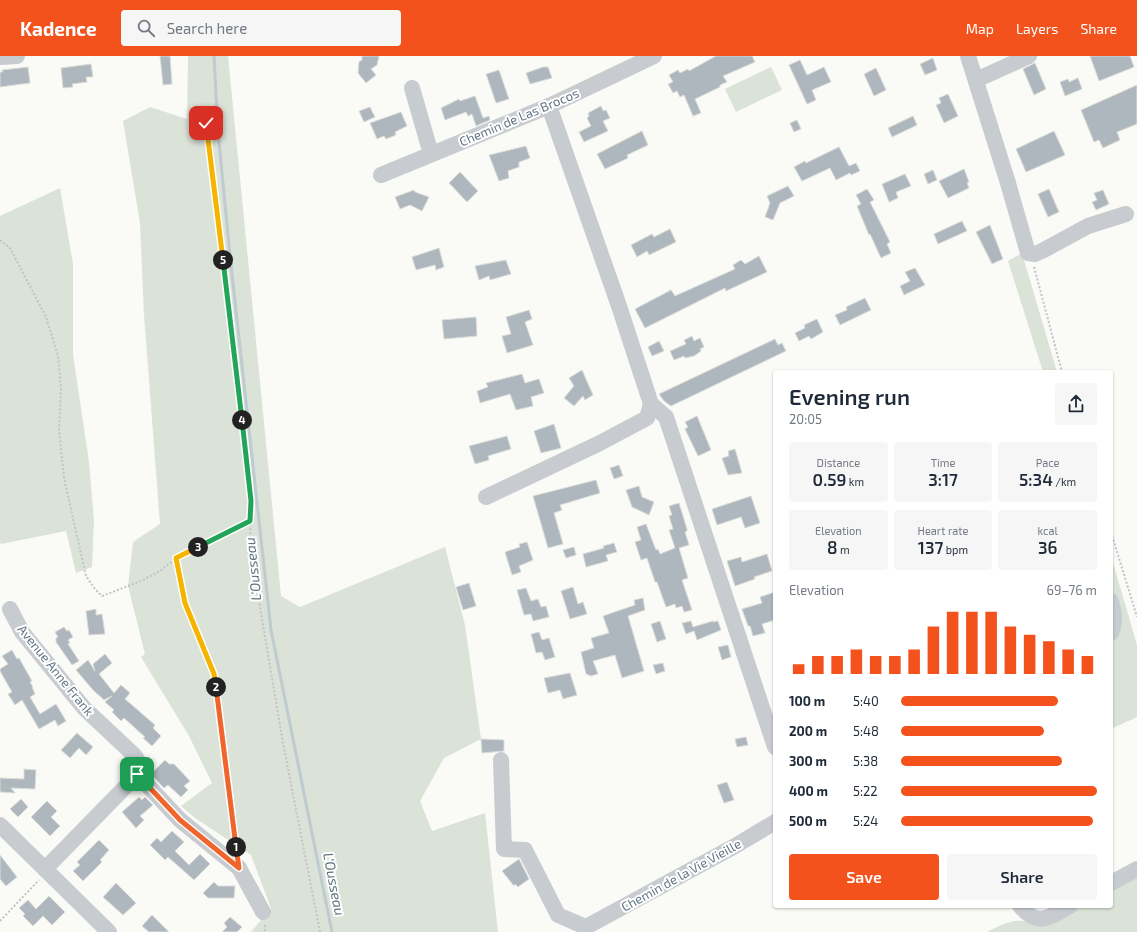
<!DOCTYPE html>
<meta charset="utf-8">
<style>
body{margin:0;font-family:"Exo 2",sans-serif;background:#f6f6f7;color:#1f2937;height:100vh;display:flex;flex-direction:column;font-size:15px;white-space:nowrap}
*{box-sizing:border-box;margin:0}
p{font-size:13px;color:#747a83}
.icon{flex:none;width:22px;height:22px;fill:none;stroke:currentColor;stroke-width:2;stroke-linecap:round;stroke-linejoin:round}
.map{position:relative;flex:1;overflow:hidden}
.sheet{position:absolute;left:773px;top:314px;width:340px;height:538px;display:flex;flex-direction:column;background:#fff;border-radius:4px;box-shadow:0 1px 3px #0004}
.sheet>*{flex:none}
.pin{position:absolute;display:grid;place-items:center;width:34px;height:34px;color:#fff;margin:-17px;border-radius:8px;box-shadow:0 2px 6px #0006}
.km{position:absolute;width:20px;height:20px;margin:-10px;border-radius:50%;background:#222;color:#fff;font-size:11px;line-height:20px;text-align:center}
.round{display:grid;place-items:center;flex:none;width:42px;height:42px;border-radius:4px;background:#f6f6f7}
.head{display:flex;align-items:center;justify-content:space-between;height:68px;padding:0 16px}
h1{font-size:22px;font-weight:600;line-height:30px}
.metrics{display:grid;grid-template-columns:repeat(3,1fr);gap:6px;height:68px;padding:4px 16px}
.metrics div{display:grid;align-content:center;border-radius:4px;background:#f6f6f7;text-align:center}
.metrics b{font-size:17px;font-weight:600}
.metrics small{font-size:11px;font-weight:400}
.metrics p{font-size:11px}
.chart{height:112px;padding:8px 16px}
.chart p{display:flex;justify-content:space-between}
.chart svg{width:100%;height:72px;margin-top:4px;stroke:#f4521d;stroke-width:6}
.button{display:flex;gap:8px;margin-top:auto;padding:8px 16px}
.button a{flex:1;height:46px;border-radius:4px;background:#f4521d;color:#fff;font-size:16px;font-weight:600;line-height:46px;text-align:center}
.button a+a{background:#f6f6f7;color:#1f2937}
ul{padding:0 16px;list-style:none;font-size:13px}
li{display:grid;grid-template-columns:64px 48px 1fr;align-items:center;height:30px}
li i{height:10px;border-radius:5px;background:#f4521d}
header{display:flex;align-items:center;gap:24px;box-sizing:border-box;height:56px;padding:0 20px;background:#f4521d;color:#fff}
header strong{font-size:19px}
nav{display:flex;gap:22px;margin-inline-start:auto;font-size:14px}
.search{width:280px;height:36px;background:#f6f6f7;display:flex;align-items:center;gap:10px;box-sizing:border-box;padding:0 14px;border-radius:4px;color:#747a83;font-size:15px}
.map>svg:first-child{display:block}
.green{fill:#dbe2d8}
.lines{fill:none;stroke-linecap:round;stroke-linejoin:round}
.stream{stroke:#becbcf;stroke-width:3}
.building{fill:#adb7bd;stroke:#dcdcd9}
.path{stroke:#c1c4c6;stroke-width:2;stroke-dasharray:2 2;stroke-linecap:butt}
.minor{stroke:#c8ccd0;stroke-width:16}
.split-1-casing{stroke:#fff;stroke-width:8}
.split-2-casing{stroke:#fff;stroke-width:8}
.split-3-casing{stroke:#fff;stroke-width:8}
.split-4-casing{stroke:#fff;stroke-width:8}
.split-5-casing{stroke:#fff;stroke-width:8}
.split-6-casing{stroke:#fff;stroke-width:8}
.split-1{stroke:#f0652b;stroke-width:5}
.split-2{stroke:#f0652b;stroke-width:5}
.split-3{stroke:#f5b400;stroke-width:5}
.split-4{stroke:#22a559;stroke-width:5}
.split-5{stroke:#22a559;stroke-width:5}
.split-6{stroke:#f5b400;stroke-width:5}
.labels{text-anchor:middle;stroke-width:4;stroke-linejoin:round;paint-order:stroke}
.street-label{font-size:13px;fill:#627585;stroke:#fff}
.water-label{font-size:14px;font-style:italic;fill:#5d757e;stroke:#fff}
</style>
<header>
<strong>Kadence</strong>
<div class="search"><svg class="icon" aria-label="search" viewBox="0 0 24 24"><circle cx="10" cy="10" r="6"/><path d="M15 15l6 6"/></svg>Search here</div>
<nav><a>Map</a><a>Layers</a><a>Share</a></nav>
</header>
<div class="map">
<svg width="1137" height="876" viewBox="0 0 1137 876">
<rect width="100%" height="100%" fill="#fafaf7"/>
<g class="green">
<polygon points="188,0 228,0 281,540 300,551 445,491 465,569 481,683 444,702 420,745 432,775 485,757 498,876 251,876 271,852 251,799 195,762 181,750 212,727 189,680 141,601 145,598 128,530 133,486 160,468 144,259 140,167 123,65 150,51 187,63"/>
<polygon points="771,11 782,34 736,56 725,33"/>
<polygon points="60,132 73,208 73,299 89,406 94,464 92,511 76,517 66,475 1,488 0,485 0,160"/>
<polygon points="1022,197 1057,316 1043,316 1008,205"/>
<path d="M1111 500 1137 589V661L1111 673V586C1128 564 1114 553 1111 532 1110 522 1111 510 1111 500Z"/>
<path d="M1137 821V876H987C1011 864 1018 861 1044 870L1082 850H1111V834Z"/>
</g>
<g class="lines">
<polyline class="stream" points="214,0 218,76 230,200 271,574 332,876"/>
</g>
<g class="building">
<polygon points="160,0 170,0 172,28 163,29"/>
<polygon points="362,0 379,0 377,9 371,13 376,19 366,27 358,17 359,6 362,4"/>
<polygon points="716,0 752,0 755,6 723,20 727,26 720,29 720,31 695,43 701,57 693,60 684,39 680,41 677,35 673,37 668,28 673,26 669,19 678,14 680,17 688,13 689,15"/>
<polygon points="1090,0 1130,0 1134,11 1099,25"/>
<polygon points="933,2 937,14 925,19 920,8"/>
<polygon points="800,4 807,19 824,11 831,26 812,34 816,44 807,48 789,9"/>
<polygon points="1035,7 1046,33 1034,39 1023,13"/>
<polygon points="91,8 93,21 86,21 87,26 72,28 73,31 63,32 61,12"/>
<polygon points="28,11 30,27 0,31 0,16 3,16 2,14"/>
<polygon points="543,11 548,11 552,22 530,28 526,17"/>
<polygon points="876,12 886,34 874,40 864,18"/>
<polygon points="499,14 509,43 496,47 486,18"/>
<polygon points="1078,22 1082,33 1065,40 1060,26 1068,23 1069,26"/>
<polygon points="1137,29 1137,68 1117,76 1120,84 1103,92 1099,84 1094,86 1081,54"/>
<polygon points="948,38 958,60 944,67 936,49 941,47 939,42"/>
<polygon points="475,40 483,62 489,60 490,64 476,70 472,58 468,60 466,56 445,64 441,52 459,43 460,45"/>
<polygon points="601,50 603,55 606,54 610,62 603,65 608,75 584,86 579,76 591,70 587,62 589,60 588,57"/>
<polygon points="370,51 375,61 364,66 359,55"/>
<polygon points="401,56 407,70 395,76 396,79 386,83 384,80 377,83 370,67"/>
<polygon points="913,60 917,69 892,81 888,72"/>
<polygon points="797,64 801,73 794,76 790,67"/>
<polygon points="642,75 648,89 627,99 628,102 605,113 597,98"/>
<polygon points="1054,75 1065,99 1026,116 1016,93"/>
<polygon points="526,90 530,102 519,106 519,111 508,115 509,122 499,125 489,99"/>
<polygon points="839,91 849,110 856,107 860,115 851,119 850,117 836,124 830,112 802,125 794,111 805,105 806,107"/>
<polygon points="964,113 969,126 967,127 969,132 948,142 939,125"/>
<polygon points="933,114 937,124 928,128 924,118"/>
<polygon points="460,116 478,135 467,146 449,127"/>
<polygon points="905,118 911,130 896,136 898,142 889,146 882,128"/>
<polygon points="788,130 794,140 780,147 773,164 765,161 770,147 767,140"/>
<polygon points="867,133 874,144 870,146 890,186 887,188 891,197 881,202 870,178 869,179 857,150 861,148 856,139"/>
<polygon points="1049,133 1059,156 1048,161 1038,138"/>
<polygon points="414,134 415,136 429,141 422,155 410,149 400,153 395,141"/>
<polygon points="1103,134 1109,148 1096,154 1092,146 1097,144 1094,137"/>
<polygon points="962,165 967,175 938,188 934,178"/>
<polygon points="990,169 1003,203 992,208 976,176"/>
<polygon points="670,173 676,186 649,199 647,195 637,201 631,189 652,178 654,181"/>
<polygon points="439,192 444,211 436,214 435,209 416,214 412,201"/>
<polygon points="759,200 767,216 726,235 725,232 645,272 635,253 671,234 675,240 735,213 733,209 741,204 745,208"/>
<polygon points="506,204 511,218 490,224 489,220 479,224 475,210"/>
<polygon points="915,212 925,229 904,239 900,230 910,225 905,216"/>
<polygon points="865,242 871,254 840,269 835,259 847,254 846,251"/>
<polygon points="529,254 532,263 525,266 533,289 507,297 502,280 511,278 506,261"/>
<polygon points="476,261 477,280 444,283 442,264"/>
<polygon points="817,263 823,276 811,283 809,280 799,285 795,277 805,272 804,269"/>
<polygon points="692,280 694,285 700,282 704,291 700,293 701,295 694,300 685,302 684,300 674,304 670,295 686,288 684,284"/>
<polygon points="775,283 778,289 782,287 786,295 671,350 664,345 659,338"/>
<polygon points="659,285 664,295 652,300 648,291"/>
<polygon points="582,314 593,339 585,344 583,340 574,350 564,342 574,330 569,322"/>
<polygon points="522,318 525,327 539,323 544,337 531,341 533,350 516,354 510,338 480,347 477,335 488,331 486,327"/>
<polygon points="697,360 711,394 698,400 685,373 688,371 685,366"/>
<polygon points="554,368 561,392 541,397 534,375"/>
<polygon points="507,380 511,393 488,400 489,404 475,408 469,390"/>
<polygon points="735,393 742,417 728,419 722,402 729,400 728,395"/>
<polygon points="619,409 623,420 614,423 610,412"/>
<polygon points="596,424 600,437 560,449 562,454 554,457 563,488 548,492 533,440"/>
<polygon points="639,430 642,441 654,446 649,459 632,451 626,434"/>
<polygon points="751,440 760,467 745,472 741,461 717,469 712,453"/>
<polygon points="679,447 687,473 687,475 685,476 689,489 679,492 688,522 682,524 692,554 684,556 682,550 676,552 675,548 666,551 657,526 655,526 647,502 641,504 635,486 641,484 637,471 646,468 656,494 658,493 660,498 675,492 669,474 673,473 669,460 672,459 669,450"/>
<polygon points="527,486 533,504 519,510 521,516 512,519 505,496 520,491 519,488"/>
<polygon points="614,487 617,496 606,499 608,505 586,511 583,498 604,492 603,490"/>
<polygon points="574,491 576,499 566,502 563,494"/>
<polygon points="767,498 772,515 754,521 755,523 735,530 727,505 741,501 742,506"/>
<polygon points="469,527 476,550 463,554 456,531"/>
<polygon points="573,531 578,548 583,546 587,558 570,563 561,535"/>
<polygon points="526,532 531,545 538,543 541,551 546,550 549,561 533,565 531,558 524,559 517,534"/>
<polygon points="775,536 775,564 762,568 765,577 753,580 750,570 748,570 742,553 762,547 760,541"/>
<polygon points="643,542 645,554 628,560 644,615 622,622 615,599 593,605 598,618 591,620 586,618 581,596 594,592 591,582 609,577 603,560 635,549 634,544"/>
<polygon points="96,553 96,559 102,558 105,578 89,579 86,555"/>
<polygon points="660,565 666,583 657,586 651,568"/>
<polygon points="691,565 693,571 713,565 713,566 718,565 721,574 697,584 694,575 686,578 682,567"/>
<polygon points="64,571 67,575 69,574 73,581 68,584 70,587 68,588 79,605 72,609 56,586 56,582 58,581 55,576"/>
<polygon points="539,576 542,584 549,582 555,601 545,604 542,596 536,597 531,578"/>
<polygon points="728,589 731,601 722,604 718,591"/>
<polygon points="12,594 17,603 19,602 32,625 30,626 33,631 32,631 35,638 30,641 40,658 56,648 66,665 58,670 55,664 39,673 22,644 15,649 8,638 12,636 0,615 0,613 8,608 2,600"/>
<polygon points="105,598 112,607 99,618 114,637 121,629 130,637 125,643 155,669 153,672 161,680 152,690 143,682 145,681 124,662 121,665 112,656 114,654 105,646 112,640 104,644 93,634 76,614 88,604 95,615 93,608"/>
<polygon points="663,607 665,615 656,618 653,609"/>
<polygon points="570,617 577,639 563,643 560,634 548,637 544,622"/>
<polygon points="77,677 93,691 86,699 79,692 70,702 61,694"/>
<polygon points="746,681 748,689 737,691 735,683"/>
<polygon points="481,683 504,684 504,695 482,697"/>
<polygon points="165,704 169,708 174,708 190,725 184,730 188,734 181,741 168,729 164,732 151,718"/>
<polygon points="24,713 36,714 35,733 11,732 15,737 0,736 0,722 24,723"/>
<polygon points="727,726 734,744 724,747 717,729"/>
<polygon points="139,741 142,744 145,741 153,749 140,760 144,764 136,772 122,756"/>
<polygon points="21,743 28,751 18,761 10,753"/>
<polygon points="47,745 57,755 51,761 60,770 50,780 31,761"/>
<polygon points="172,775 184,786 175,795 189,809 200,798 210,808 194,824 168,801 165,804 150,789 157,782 161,786"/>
<polygon points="99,784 109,794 100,804 102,806 83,825 73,815 80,809 77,806"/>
<polygon points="0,799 17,821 6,830 0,823"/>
<polygon points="519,803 529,823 518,831 515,828 514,830 502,815"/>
<polygon points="214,826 218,830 235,830 234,842 208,842 203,837"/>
<polygon points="116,827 136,847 123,859 103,841"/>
<polygon points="49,840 65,856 52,869 43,860 33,870 23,860 25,858 19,852 28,844 36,853"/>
<polygon points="152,859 169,876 149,876 142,870"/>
<polygon points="230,861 242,871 237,876 222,876 227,871 224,867"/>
</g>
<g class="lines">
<g class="path">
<polyline points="206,67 251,445 250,492 283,687 320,876"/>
<polyline points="0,184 10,192 46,261 58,300 61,332 59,372 64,422 86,520 95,533 102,540 141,525 160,515 176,502 250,465"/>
<polyline points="1034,211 1062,316"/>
<polyline points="1111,476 1137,561"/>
<polyline points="176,502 185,547 214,618 236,793"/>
<polyline points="0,865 39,824"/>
<polyline points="265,869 265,876"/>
</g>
<g class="minor">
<polyline points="968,0 1008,127 1028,197 1035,198 1042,195 1088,170 1126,158"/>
<polyline points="0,1 17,0"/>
<polyline points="976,24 1029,0"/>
<polyline points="412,32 431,98"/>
<polyline points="549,50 619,250 651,348 666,361 775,691"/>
<polyline points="381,119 549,50 654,0"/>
<polyline points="486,441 598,388 647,362 651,348"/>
<path d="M1111 545C1114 556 1116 566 1111 577"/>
<path d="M10 553 22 576 84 652 134 699C141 707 140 714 134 722L45 813"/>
<polyline points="501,704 504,793 525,794 558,859 586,871 735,790 775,766"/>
<polyline points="137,718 180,764 239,812 263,856"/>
<polyline points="0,769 109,876"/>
<polyline points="1111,827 1137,813"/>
<path d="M1020 850C1038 872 1050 861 1070 850"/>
</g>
</g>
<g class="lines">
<defs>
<polyline id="split-1" points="137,718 180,764 239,812 236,791"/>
<polyline id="split-2" points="216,631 236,791"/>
<polyline id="split-3" points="198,491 176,502 185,547 214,618 216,631"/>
<polyline id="split-4" points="198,491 250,465 251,445 242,364"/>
<polyline id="split-5" points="223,204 242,364"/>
<polyline id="split-6" points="206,67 223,204"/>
</defs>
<use href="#split-1" class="split-1-casing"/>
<use href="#split-2" class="split-2-casing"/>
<use href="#split-3" class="split-3-casing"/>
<use href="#split-4" class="split-4-casing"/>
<use href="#split-5" class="split-5-casing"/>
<use href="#split-6" class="split-6-casing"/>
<use href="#split-1" class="split-1"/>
<use href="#split-2" class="split-2"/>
<use href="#split-3" class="split-3"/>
<use href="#split-4" class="split-4"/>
<use href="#split-5" class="split-5"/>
<use href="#split-6" class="split-6"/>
</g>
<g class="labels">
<g class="street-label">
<text transform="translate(519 61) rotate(-23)" y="5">Chemin de Las Brocos</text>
<text transform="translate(56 614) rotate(51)" y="5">Avenue Anne Frank</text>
<text transform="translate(681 819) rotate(-29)" y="5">Chemin de la Vie Vieille</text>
</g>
<g class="water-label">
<text transform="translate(253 513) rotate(-96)" y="5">L'Ousseau</text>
<text transform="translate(334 828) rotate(79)" y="5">L'Ousseau</text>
</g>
</g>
</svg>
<div class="pin" style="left:137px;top:718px;background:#1e9e55"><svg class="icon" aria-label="arrive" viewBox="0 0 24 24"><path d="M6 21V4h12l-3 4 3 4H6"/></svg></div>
<div class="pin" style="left:206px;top:67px;background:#d93025"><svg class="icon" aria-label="check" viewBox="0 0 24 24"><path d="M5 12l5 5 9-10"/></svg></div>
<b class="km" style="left:236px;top:791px">1</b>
<b class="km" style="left:216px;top:631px">2</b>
<b class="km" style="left:198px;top:491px">3</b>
<b class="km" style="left:242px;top:364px">4</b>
<b class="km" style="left:223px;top:204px">5</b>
<section class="sheet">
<div class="head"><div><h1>Evening run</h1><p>20:05</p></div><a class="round"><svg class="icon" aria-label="share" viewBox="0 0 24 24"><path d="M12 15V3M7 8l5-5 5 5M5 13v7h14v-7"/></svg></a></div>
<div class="metrics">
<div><p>Distance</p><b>0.59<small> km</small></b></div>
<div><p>Time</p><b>3:17</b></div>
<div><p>Pace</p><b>5:34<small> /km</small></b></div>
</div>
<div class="metrics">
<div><p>Elevation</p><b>8<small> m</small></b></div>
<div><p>Heart rate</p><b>137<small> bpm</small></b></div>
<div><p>kcal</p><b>36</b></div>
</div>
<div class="chart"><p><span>Elevation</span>69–76 m</p>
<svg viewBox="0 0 160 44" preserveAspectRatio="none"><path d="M5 44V38M15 44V33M25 44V33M35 44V29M45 44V33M55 44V33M65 44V29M75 44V15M85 44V6M95 44V6M105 44V6M115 44V15M125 44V20M135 44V24M145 44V29M155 44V33"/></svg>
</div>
<ul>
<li><b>100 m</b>5:40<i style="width:80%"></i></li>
<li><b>200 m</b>5:48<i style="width:73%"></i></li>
<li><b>300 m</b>5:38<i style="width:82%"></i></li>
<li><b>400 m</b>5:22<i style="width:100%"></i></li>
<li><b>500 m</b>5:24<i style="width:98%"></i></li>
</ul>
<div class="button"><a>Save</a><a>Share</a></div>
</section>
</div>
